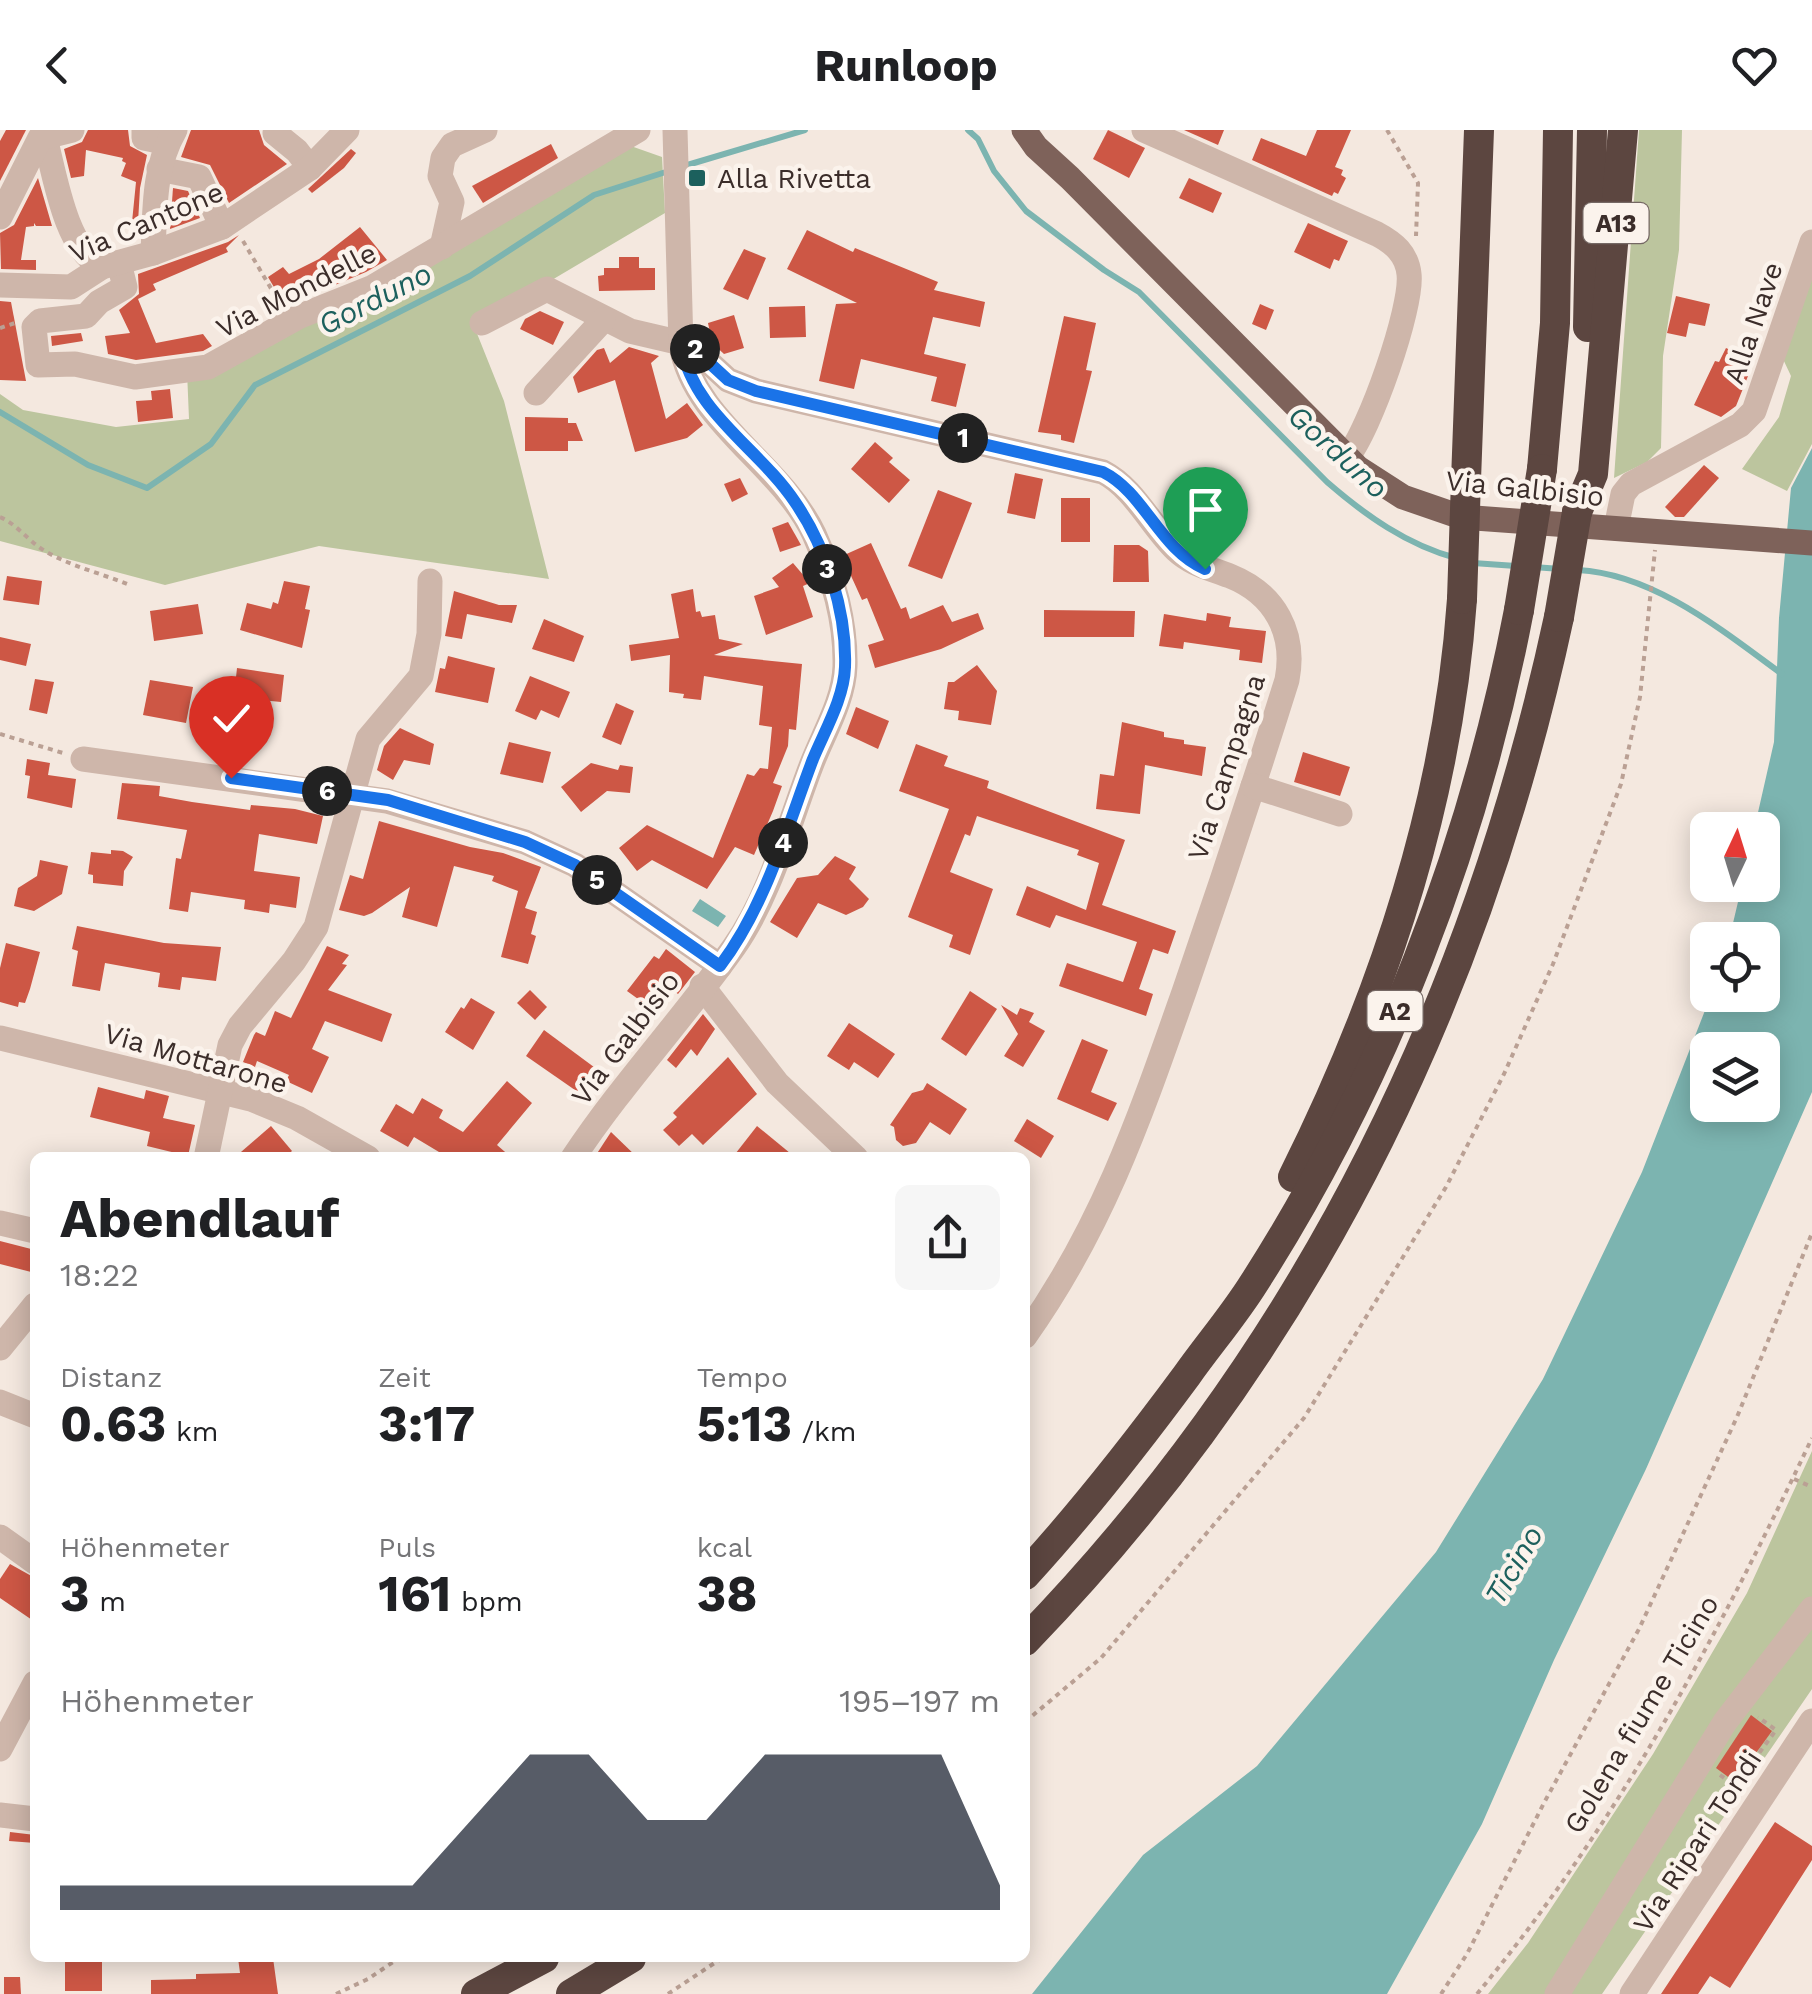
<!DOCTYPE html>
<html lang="de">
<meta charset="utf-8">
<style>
body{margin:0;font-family:"Work Sans",sans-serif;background:#f6f6f6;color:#202124;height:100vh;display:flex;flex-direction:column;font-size:38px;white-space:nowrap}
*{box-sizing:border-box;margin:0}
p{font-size:32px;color:#757577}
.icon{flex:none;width:55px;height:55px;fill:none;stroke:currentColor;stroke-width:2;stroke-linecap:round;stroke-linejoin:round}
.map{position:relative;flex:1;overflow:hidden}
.details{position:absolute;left:30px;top:1022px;width:1000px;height:810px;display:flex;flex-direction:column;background:#fff;border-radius:15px;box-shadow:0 5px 25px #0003}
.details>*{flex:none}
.needle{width:65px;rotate:4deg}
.fabs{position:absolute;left:1690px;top:682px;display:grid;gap:20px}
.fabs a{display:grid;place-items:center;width:90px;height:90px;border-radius:15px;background:#fff;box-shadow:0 5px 25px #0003;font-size:50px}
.pin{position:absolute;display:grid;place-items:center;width:85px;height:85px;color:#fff;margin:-102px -42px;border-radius:50% 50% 50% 0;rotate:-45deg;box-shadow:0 0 10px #0007}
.pin .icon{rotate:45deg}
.km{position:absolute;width:50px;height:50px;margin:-25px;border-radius:50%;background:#222;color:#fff;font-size:28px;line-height:50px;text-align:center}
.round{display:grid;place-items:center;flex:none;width:105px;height:105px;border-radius:15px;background:#f6f6f6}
.summary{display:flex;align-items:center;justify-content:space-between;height:170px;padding:0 30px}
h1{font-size:55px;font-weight:700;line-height:75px}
.stats{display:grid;grid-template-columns:repeat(3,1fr);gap:15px;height:170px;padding:10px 30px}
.stats div{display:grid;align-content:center}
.stats b{font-size:50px;font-weight:700}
.stats small{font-size:28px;font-weight:400}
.stats p{font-size:28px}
.chart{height:280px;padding:20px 30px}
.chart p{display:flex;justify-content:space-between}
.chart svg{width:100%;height:180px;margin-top:10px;fill:#111827;opacity:.7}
header{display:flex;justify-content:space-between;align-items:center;height:130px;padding:0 30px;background:#fff;font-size:45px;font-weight:700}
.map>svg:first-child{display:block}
.green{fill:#bcc59e}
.water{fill:#7cb4b0;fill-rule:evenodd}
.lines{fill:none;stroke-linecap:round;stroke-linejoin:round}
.stream{stroke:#7cb4b0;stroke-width:6}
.building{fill:#cd5745}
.path{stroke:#baa094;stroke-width:4;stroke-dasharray:5 5;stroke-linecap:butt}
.minor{stroke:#ceb6aa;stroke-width:25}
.major{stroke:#7e625a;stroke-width:25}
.highway{stroke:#5c4640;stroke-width:30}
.highway-bridge{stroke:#5c4640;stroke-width:30}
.route-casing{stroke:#fff;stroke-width:20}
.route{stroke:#1a73e8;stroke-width:12}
.poi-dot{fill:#1c605d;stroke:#fbf3ec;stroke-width:4}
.labels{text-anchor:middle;stroke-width:9;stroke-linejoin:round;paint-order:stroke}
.shield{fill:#fbf3ec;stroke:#756864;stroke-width:2.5}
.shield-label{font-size:25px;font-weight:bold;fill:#3b2d2a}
.poi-label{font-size:28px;fill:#3b2d2a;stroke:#fbf3ec;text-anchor:start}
.street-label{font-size:28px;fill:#3b2d2a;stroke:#fbf3ec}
.water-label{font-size:30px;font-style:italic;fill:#1c605d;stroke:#fbf3ec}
</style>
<header><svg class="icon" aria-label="back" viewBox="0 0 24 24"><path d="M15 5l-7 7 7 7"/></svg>Runloop<svg class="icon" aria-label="heart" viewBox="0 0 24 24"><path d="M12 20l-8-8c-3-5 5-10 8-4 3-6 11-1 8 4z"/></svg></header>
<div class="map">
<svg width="1812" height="1864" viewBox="0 0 1812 1864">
<rect width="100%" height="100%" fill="#f4e8df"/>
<g class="green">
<polygon points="1639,0 1682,0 1679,120 1663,226 1661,318 1647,332 1614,348"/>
<polygon points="628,15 662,27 665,83 474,196 504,271 549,449 319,416 165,455 0,411 0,264 23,280 116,297 189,289 187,241"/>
<polygon points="1812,130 1812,314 1787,361 1742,339 1779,287 1791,246 1783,229"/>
<polygon points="1812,1321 1812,1559 1602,1864 1488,1864 1528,1813 1653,1624 1747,1463"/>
</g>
<g class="water">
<path d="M1812 318V962L1646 1339 1554 1530 1482 1694 1387 1864H1032L1143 1725 1257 1636 1436 1422 1543 1249 1642 1042 1711 865H1762V810H1729L1742 755H1762V700H1754L1774 612 1779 488 1791 358ZM1708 920H1762V975H1708Z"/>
<polygon points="700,769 726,786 718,797 692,781"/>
</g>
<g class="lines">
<g class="stream">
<path d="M968 0 978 9 994 41 1026 81 1104 140 1139 162 1327 352C1365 385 1407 415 1456 428"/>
<polyline points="684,36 805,0"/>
<polyline points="0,282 88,335 147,358 211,314 255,255 470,146 594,65 672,40"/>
<polyline points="1473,433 1516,436"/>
<polyline points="1533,437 1561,439"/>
<path d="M1578 440C1654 444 1723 501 1782 544"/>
</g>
</g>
<g class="building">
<polygon points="6,0 26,0 0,51 0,11"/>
<polygon points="88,0 128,0 130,16 147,25 140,58 137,110 130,112 132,94 135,92 132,92 136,52 121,46 126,33 122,31 123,28 86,20 84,46 71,48 64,19 82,12"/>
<polygon points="191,0 259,0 264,15 287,34 229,73 210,35 181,27"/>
<polygon points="1108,0 1145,18 1129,48 1093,29"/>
<polygon points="1184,0 1224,0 1218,15"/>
<polygon points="1317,0 1351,0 1335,37 1343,40 1341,45 1346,48 1338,64 1334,62 1332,66 1252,30 1261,8 1306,26"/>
<polygon points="551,14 558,28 483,73 472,56"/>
<polygon points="351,19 356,23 344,38 312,63 308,59"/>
<polygon points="38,48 52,96 36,96 34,93 34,96 26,97 21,130 36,130 36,140 1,139 0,103 14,95"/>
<polygon points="1189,48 1222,63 1213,83 1179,68"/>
<polygon points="173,58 188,61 200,88 170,99"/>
<polygon points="1308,93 1348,111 1339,131 1334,129 1330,139 1294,122"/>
<polygon points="360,97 387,130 366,142 285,176 268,147 283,137 289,144 319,129"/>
<polygon points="807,100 853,122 855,118 938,152 934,160 985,172 980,197 933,187 924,224 966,234 956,277 931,271 937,247 861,229 854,259 819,251 836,174 857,173 787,139"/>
<polygon points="239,105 226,118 228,122 153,154 156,160 138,169 156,213 203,204 212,216 203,221 136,230 108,224 105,206 130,203 119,180 139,164 138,144 228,112"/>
<polygon points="744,119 766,128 748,170 723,159"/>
<polygon points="619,127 639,127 639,138 655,138 655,160 599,161 598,146 604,145 604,138 619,138"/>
<polygon points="1676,166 1710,174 1705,196 1689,193 1686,207 1667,203"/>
<polygon points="0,171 11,172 26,251 0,250"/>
<polygon points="1260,174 1274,180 1266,200 1252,194"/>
<polygon points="805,176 806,207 770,208 769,177"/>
<polygon points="540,181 564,192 553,215 520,199 525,189"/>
<polygon points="734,185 744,218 724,224 712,213 708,193"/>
<polygon points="1064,186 1096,193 1086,240 1092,241 1074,313 1061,310 1061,305 1038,302"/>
<polygon points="81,203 83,211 52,216 51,206"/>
<polygon points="629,217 659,226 651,233 666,289 687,273 703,295 687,308 635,322 615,250 578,263 573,247 597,220 604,218 610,233"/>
<polygon points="1726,218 1754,231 1736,276 1721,287 1694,275 1715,231 1719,232"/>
<polygon points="170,259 173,288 138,292 136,271 152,270 151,261"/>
<polygon points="525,287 568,288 568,293 576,293 583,311 568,311 568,321 525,321"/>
<polygon points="875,312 893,328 889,332 910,350 889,373 851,339"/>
<polygon points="1704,335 1719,348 1684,387 1675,387 1665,377"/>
<polygon points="1015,343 1043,349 1035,389 1007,383"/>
<polygon points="740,348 748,364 732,372 724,354"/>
<polygon points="938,360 972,373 942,449 908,436"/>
<rect x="1061" y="368" width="29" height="44"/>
<polygon points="788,392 801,415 780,422 772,398"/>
<polygon points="871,413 901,479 906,477 910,489 943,475 952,492 978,483 984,499 941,519 875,538 868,515 884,510 867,468 862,470 842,426"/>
<polygon points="1114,415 1139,415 1148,421 1149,452 1113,452"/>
<polygon points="793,433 810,453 803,456 813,487 766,505 754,466 779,457 772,448"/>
<polygon points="7,446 42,451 39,475 3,470"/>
<polygon points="284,451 310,456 305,479 310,480 302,518 240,500 247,473 271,479 273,472 278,474"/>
<polygon points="693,459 696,482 700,481 702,487 715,485 719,509 743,514 714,525 802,534 796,600 789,599 788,616 773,653 782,656 773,681 754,725 735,717 707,759 652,730 637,741 619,718 647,695 713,728 747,644 754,646 760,638 768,639 772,597 759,595 763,556 704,546 701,570 683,568 684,564 669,562 670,525 631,531 629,515 679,508 671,464"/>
<polygon points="454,461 499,475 517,475 512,493 467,484 462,509 445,506"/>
<polygon points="198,474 203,504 154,511 150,481"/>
<polygon points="1044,480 1135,481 1134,507 1044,507"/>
<polygon points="1207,483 1231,487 1229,497 1266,501 1262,533 1239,530 1240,520 1184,512 1183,519 1159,516 1164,484 1206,491"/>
<polygon points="544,489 584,506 574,532 532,519"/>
<polygon points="0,507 31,514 26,536 0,530"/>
<polygon points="448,526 495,538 488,573 435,562 440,538 445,539"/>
<polygon points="977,535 997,561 991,595 958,590 959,581 944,579 948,552 954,552"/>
<polygon points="237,538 284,545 281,572 261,570 260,578 233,575"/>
<polygon points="530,546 570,562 559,588 541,580 536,590 515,581"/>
<polygon points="35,549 54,552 47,584 29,580"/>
<polygon points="150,550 193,557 186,593 143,585"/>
<polygon points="616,573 634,581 621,615 602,607"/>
<polygon points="856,577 889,591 878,619 846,604"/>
<polygon points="1122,592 1164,602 1164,607 1184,610 1184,614 1206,617 1202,646 1145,635 1140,684 1096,679 1100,644 1114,646"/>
<polygon points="400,598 434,614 430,635 404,630 393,650 377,640 384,616"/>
<polygon points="509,612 551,622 543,653 500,644"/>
<polygon points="916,614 948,626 944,636 989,651 987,658 1125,710 1102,775 1176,801 1168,824 1153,819 1139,859 1153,864 1146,886 1059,856 1067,833 1123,852 1137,812 1056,785 1050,798 1016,785 1027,756 1086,780 1099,733 1077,725 1079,720 977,686 970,706 965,704 950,742 993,759 970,825 949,817 953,805 908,787 949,679 899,661"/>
<polygon points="1303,622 1350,637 1340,666 1294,652"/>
<polygon points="27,629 50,633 48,645 76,649 72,678 27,668 30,646 25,645"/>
<polygon points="591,633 618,640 620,635 633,637 630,663 607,661 581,682 561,657"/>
<polygon points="122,653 160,656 159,666 192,672 250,680 251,675 295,679 323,686 317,714 259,704 254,741 300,747 296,778 270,774 269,783 244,779 245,770 191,762 188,782 169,779 176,728 181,729 187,700 117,689"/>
<polygon points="379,691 470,717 503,723 541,737 525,778 537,782 531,804 536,806 528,834 501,827 518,761 492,751 494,746 454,736 437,797 402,787 410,757 372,783 364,786 339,780 350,745 363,749"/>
<polygon points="111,720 123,721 133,727 124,741 123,756 93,753 93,745 88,744 91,722 111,724"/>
<polygon points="835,726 856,737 849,749 869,769 863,777 846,785 818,773 797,808 770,792 797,748 818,745"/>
<polygon points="40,730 68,736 62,764 34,781 14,776 18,758 37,746"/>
<polygon points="77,796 164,813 221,817 216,851 182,847 180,860 158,857 160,843 105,833 100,861 72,856 78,821 72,819"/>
<polygon points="6,813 40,822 30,859 25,873 19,872 18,877 0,872 0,838"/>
<polygon points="327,816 349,825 342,834 347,835 328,860 392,884 382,912 325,891 312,919 329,927 312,963 286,951 289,945 257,931 255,937 243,932 254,905 256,902 265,906 275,881 291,888"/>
<polygon points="666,819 695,842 678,864 662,851 645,874 627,861 654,826 659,829"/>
<polygon points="530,860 547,877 535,890 517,873"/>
<polygon points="970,861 997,879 966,926 941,909"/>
<polygon points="471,868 495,882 473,920 445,902 461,877 464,879"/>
<polygon points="1001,875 1017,885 1020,878 1034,883 1029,892 1045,901 1023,937 1004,926 1018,904"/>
<polygon points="703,884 715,899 697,926 691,919 676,938 667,930"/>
<polygon points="849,893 895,924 878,948 854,932 849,940 827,926"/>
<polygon points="544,900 602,943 585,967 526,926"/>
<polygon points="1082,909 1108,920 1091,962 1117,973 1108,991 1057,969"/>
<polygon points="728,927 757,964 703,1015 692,1004 679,1016 663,1000 677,987 673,983"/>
<polygon points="507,951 532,973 497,1015 512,1028 449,1028 414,1007 408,1017 380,1001 396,974 413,984 422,968 443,980 439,988 463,1002"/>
<polygon points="927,953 967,979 950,1005 930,992 916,1013 903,1016 896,1010 894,997 890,995 912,963 923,960"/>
<polygon points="98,957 144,969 146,960 169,966 163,988 195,995 188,1026 147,1016 150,1002 90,987"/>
<polygon points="1027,989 1054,1006 1041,1028 1014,1011"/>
<polygon points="271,996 292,1021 284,1028 234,1028"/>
<polygon points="757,996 796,1028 732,1028"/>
<polygon points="611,1002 638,1028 594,1028"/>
<polygon points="0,1111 35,1120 35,1143 0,1134"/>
<polygon points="10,1434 35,1448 35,1492 0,1468 0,1449"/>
<polygon points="1751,1585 1772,1601 1735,1652 1716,1638"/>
<polygon points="1775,1692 1812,1716 1812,1730 1730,1858 1710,1846 1698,1864 1661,1864"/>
<polygon points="10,1702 35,1705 35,1713 9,1711"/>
<polygon points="238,1828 273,1828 278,1864 151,1864 151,1850 196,1849 196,1844 240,1843"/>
<rect x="65" y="1832" width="37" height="29"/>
<polygon points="4,1847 20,1847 21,1864 4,1864"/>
</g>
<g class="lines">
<g class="path">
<polyline points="1387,0 1418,53 1416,106"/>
<polyline points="243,111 279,172"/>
<polyline points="0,198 15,193"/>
<path d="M0 387C18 395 28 411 45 421 70 436 100 443 127 454"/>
<polyline points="0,604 63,623"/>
<polyline points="1794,1349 1812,1357"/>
<polyline points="1025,1592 1101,1528 1304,1288 1446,1057 1504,944 1553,834 1621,654 1640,567 1655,420"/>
<polyline points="1720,1645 1735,1656 1776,1600 1758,1587"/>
<polyline points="336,1864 368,1849 399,1828"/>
<polyline points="668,1864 722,1828"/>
<polyline points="1441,1864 1467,1824 1545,1671 1639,1499 1737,1287 1812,1103"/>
<path d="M1477 1864C1616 1696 1719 1504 1812 1308"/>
</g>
<g class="minor">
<path d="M43 0C54 39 64 119 102 137"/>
<polyline points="144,0 144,8 168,13"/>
<path d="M1144 0 1377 104C1394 113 1407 124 1409 144 1413 177 1369 302 1347 327"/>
<polyline points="275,3 297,21 310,38"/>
<polyline points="159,39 199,47 222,97"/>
<polyline points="0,87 40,8 72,0"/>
<polyline points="442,117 452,72 440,46 443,28 452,15 485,0"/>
<path d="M153 123C155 81 153 38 175 0"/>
<polyline points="119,133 125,157 99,172 86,186 40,191 34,197 38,235 75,234 135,247 208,237 298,187 373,157 638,0"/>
<polyline points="0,155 71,157 102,137 153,123 222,97 310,38 347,0"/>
<path d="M482 193 547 159 630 201 690 215 728 250 756 261 1103 342C1134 358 1151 396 1176 420 1192 435 1210 438 1230 446 1275 464 1296 503 1287 550 1254 655 1220 758 1184 862 1140 987 1103 1096 1025 1206"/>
<polyline points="536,263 603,190"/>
<polyline points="1616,398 1623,364 1631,354 1740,295 1754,281 1812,112"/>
<polyline points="83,629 387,671 525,712 575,735 720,836"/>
<polyline points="1253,656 1340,684"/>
<polyline points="702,856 777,953 856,1028"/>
<polyline points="0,908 251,969 297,988 368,1028"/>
<polyline points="206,1028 230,915 240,896 294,831 316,797 368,609 421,546 429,504 430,451"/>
<path d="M573 1028C622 954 683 889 734 817 771 764 788 696 811 636 823 604 844 571 845 536 846 492 832 444 814 404 781 334 694 292 681 215L675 0"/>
<polyline points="0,1093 35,1101"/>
<polyline points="0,1218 35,1175"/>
<polyline points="0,1272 35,1286"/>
<polyline points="0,1407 35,1432"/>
<polyline points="0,1619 35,1553"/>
<polyline points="0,1685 35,1689"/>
<polyline points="1557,1864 1725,1592 1812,1479"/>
<polyline points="1632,1864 1812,1591"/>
</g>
<polyline class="major" points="1024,0 1036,17 1070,48 1358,338 1403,367 1461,387 1812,413"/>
<g class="highway">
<polyline points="1588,197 1592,0"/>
<polyline points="1542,339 1555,193 1558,0"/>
<polyline points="1466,350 1479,0"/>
<polyline points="1577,382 1593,344 1623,0"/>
<path d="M1293 1047C1384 865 1448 673 1462 469"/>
<path d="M1025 1445C1083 1382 1136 1314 1187 1245 1209 1214 1234 1185 1254 1153 1384 950 1474 716 1519 480"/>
<path d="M1025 1511C1304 1223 1475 877 1559 487"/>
<polyline points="476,1864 544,1828"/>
<polyline points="571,1864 631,1828"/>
</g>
<g class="highway-bridge">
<polyline points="1462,469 1466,350"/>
<polyline points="1519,480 1542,339"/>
<polyline points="1559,487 1577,382"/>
</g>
</g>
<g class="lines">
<defs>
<path id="route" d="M231 648 388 670 525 712 575 735 720 836C766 775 786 700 813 629 825 600 844 568 845 537 847 482 826 417 795 372 759 318 693 283 681 215H690L728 250 756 261 1103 342C1145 363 1159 419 1205 439"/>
</defs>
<use href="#route" class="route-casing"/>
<use href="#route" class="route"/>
</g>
<rect class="poi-dot" x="687" y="38" width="20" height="20" rx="5"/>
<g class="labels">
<g class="shield">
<rect x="1583.5" y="73" width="65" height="40" rx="8"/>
<rect x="1367.5" y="861" width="55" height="40" rx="8"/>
</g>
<g class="shield-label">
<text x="1616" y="102">A13</text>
<text x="1395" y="890">A2</text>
</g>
<g class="poi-label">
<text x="717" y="58">Alla Rivetta</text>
</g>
<g class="street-label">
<text transform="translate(146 92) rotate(-23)" y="10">Via Cantone</text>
<text transform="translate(296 160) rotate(-27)" y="10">Via Mondelle</text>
<text transform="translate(1753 193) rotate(-71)" y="10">Alla Nave</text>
<text transform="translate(1525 358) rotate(6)" y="10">Via Galbisio</text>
<text transform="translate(1226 637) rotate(-72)" y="10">Via Campagna</text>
<text transform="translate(625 908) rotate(-53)" y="10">Via Galbisio</text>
<text transform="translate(196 928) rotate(16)" y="10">Via Mottarone</text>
<text transform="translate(1641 1584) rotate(-59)" y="10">Golena fiume Ticino</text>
<text transform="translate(1697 1711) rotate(-57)" y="10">Via Ripari Tondi</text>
</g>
<g class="water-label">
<text transform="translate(375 169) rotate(-27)" y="10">Gorduno</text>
<text transform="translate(1338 322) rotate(42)" y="10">Gorduno</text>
<text transform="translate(1514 1435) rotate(-60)" y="10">Ticino</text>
</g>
</g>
</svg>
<div class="fabs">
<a><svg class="needle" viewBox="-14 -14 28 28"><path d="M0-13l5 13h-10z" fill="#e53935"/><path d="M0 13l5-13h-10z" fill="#757577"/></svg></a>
<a><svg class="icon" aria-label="locate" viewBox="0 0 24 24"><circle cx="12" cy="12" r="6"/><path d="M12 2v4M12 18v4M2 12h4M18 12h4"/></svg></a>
<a><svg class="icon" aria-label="layers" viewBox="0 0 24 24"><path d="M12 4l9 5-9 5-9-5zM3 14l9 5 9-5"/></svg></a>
</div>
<div class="pin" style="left:1205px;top:439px;background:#1e9e55"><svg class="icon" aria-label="arrive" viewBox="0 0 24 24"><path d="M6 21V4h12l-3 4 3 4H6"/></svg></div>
<div class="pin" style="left:231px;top:648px;background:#d93025"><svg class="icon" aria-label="check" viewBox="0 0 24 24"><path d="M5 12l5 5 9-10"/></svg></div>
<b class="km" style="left:963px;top:308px">1</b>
<b class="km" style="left:695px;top:219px">2</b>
<b class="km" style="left:827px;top:439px">3</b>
<b class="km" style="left:783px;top:713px">4</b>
<b class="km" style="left:597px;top:750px">5</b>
<b class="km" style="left:327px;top:661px">6</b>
<section class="details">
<div class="summary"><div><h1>Abendlauf</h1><p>18:22</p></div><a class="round"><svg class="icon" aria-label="share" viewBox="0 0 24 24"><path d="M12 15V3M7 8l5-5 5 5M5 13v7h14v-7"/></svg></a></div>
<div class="stats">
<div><p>Distanz</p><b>0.63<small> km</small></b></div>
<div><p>Zeit</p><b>3:17</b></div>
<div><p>Tempo</p><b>5:13<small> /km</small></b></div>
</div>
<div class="stats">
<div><p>Höhenmeter</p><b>3<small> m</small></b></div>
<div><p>Puls</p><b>161<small> bpm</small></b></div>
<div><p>kcal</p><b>38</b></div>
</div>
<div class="chart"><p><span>Höhenmeter</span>195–197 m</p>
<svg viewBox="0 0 160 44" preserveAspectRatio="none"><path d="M0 44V38L10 38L20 38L30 38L40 38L50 38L60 38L70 22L80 6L90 6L100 22L110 22L120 6L130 6L140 6L150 6L160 38V44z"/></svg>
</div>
</section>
</div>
